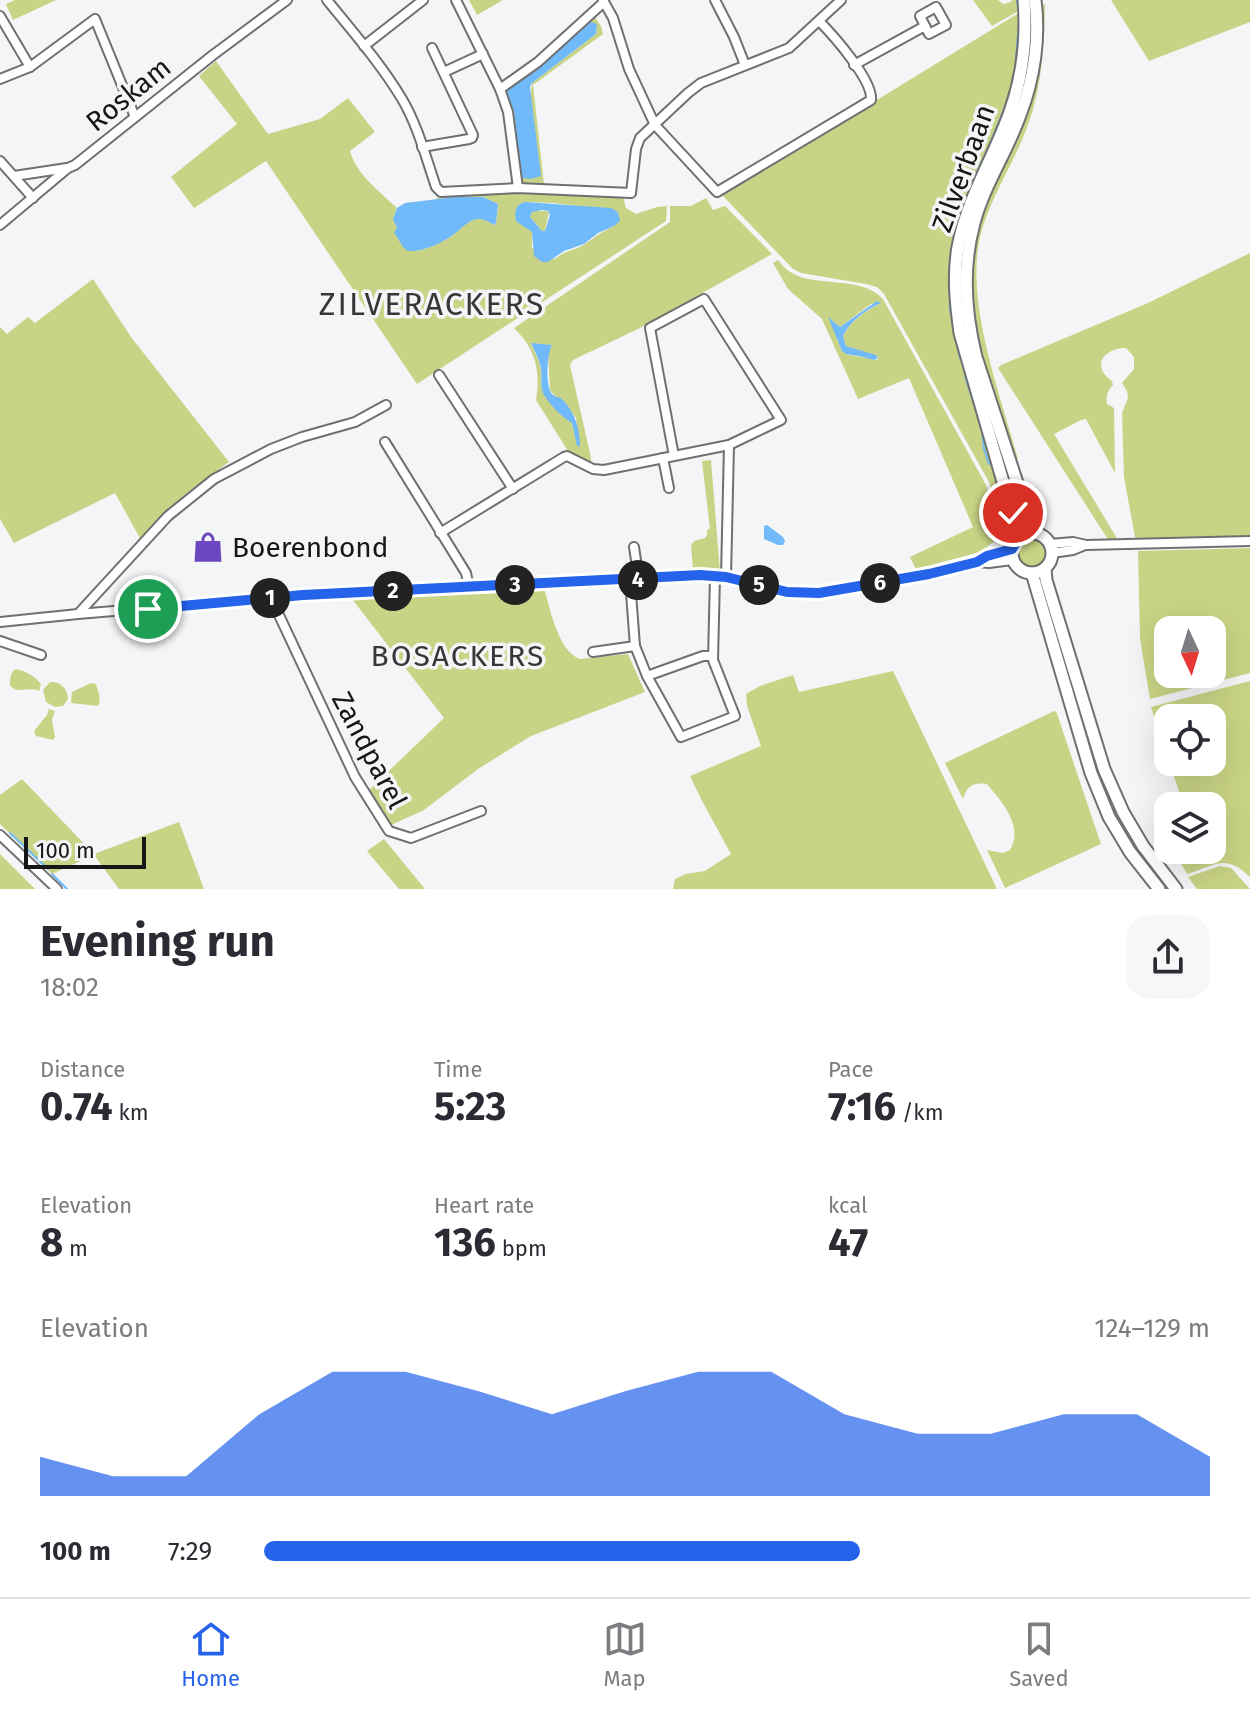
<!DOCTYPE html>
<meta charset="utf-8">
<style>
body{margin:0;font-family:"Fira Sans",sans-serif;background:#f7f7f7;color:#2b2b33;height:100vh;display:flex;flex-direction:column;font-size:30px;white-space:nowrap}
*{box-sizing:border-box;margin:0}
p{font-size:26px;color:#7c7c81}
.icon{flex:none;width:44px;height:44px;fill:none;stroke:currentColor;stroke-width:2;stroke-linecap:round;stroke-linejoin:round}
.map{position:relative;height:889px;overflow:hidden}
.sheet{display:flex;flex-direction:column;background:#fff;flex:1}
.sheet>*{flex:none}
.needle{width:52px;rotate:176deg}
.buttons{position:absolute;left:1154px;top:616px;display:grid;gap:16px}
.buttons a{display:grid;place-items:center;width:72px;height:72px;border-radius:16px;background:#fff;box-shadow:0 8px 32px #0002;font-size:40px}
.scale{position:absolute;left:24px;bottom:20px;width:122px;box-sizing:border-box;padding-left:8px;border:4px solid #161617;border-top:0;font-size:22px;line-height:28px;white-space:nowrap;color:#161617;-webkit-text-stroke:6px #f4f5f6;paint-order:stroke}
.pin{position:absolute;display:grid;place-items:center;width:68px;height:68px;color:#fff;margin:-34px;border:4px solid #fff;border-radius:50%;box-shadow:0 2px 8px #0007}
.km{position:absolute;width:40px;height:40px;margin:-20px;border-radius:50%;background:#222;color:#fff;font-size:22px;line-height:40px;text-align:center}
.round{display:grid;place-items:center;flex:none;width:84px;height:84px;border-radius:24px;background:#f7f7f7}
.headline{display:flex;align-items:center;justify-content:space-between;height:136px;padding:0 40px}
h1{font-size:44px;font-weight:700;line-height:60px}
.stats{display:grid;grid-template-columns:repeat(3,1fr);gap:12px;height:136px;padding:8px 40px}
.stats div{display:grid;align-content:center}
.stats b{font-size:40px;font-weight:700}
.stats small{font-size:22px;font-weight:400}
.stats p{font-size:22px}
.chart{height:224px;padding:16px 40px}
.chart p{display:flex;justify-content:space-between}
.chart svg{width:100%;height:144px;margin-top:8px;fill:#2563eb;opacity:.7}
ul{padding:0 40px;list-style:none;font-size:26px}
li{display:grid;grid-template-columns:128px 96px 1fr;align-items:center;height:60px}
li i{height:20px;border-radius:10px;background:#2563eb}
.dock{display:flex;justify-content:space-around;align-items:center;height:112px;border-top:2px solid #e1e1e2;background:#fff;font-size:22px;color:#7c7c81}
.dock a{display:grid;justify-items:center;gap:4px}
.dock .selected{color:#2563eb}
.map>svg:first-child{display:block}
.green{fill:#c9d385;fill-rule:evenodd}
.water{fill:#71bafa;fill-rule:evenodd}
.lines{fill:none;stroke-linecap:round;stroke-linejoin:round}
.stream{stroke:#71bafa;stroke-width:2}
.minor-casing{stroke:#6f7071;stroke-width:12}
.major-casing{stroke:#6f7071;stroke-width:15}
.minor{stroke:#fff;stroke-width:8}
.major{stroke:#fff;stroke-width:11}
.route-casing{stroke:#fff;stroke-width:16}
.route{stroke:#2563eb;stroke-width:10}
.labels{text-anchor:middle;stroke-width:7;stroke-linejoin:round;paint-order:stroke}
.street-label{font-size:28px;fill:#161617;stroke:#f4f5f6}
.poi-label{font-size:28px;fill:#161617;stroke:#f4f5f6;text-anchor:start}
.neighbourhood-label{font-size:30px;letter-spacing:2px;fill:#363638;stroke:#f4f5f6}
.quarter-label{font-size:32px;letter-spacing:2px;fill:#363638;stroke:#f4f5f6}
</style>
<div class="map">
<svg width="1250" height="889" viewBox="0 0 1250 889">
<rect width="100%" height="100%" fill="#f4f5f6"/>
<g class="green">
<polygon points="15,0 56,0 13,20 6,4"/>
<polygon points="469,0 503,0 477,15"/>
<polygon points="973,0 998,0 1003,4 1011,2 1012,0 1021,0 1022,9 992,26"/>
<polygon points="1111,0 1250,0 1250,22 1149,61"/>
<path d="M1045 4C1044 47 1042 90 1026 130 1011 170 984 206 978 249 969 313 1001 397 1018 459H1015L978 357 968 290 976 225 1020 119 1039 7Z"/>
<polygon points="1022,11 1020,67 953,270 1010,522 1008,527 1002,521 989,482 884,294 877,287 866,284 801,273 793,269 720,193 854,114"/>
<path d="M594 16 601 26 603 34 533 85 544 185 543 186 521 185 502 91ZM583 27 597 30 596 34 532 83 521 176 514 114 507 96 516 82 545 61Z"/>
<path d="M216 61 268 134 320 119 348 98 375 132 350 151C356 174 380 192 397 208L393 219 416 251C428 249 443 242 453 235 469 223 474 211 494 225L496 224 498 204 483 197 436 199V198L440 197 489 191 623 196 626 208 636 214 657 207 667 206 666 221 417 384 266 161 194 208 171 177 237 124 199 76ZM525 202 553 203 597 208 614 226C603 231 595 237 585 244 575 251 567 249 555 259L532 248V232L516 220 520 204Z"/>
<path d="M706 198 713 210 725 206 772 254 640 328 573 360 570 365 591 458V462H589L568 451 536 400C541 371 535 348 514 328L670 222V206H691ZM531 344 552 345 548 353 550 390 555 396 562 399 576 418 578 447 572 423C563 416 551 406 545 395 540 388 542 377 541 369 539 360 535 352 531 344Z"/>
<polygon points="535,211 545,211 549,212 545,231 542,231 530,217 532,212"/>
<path d="M1250 253V538L1148 540H1138L1135 537 1124 477 1122 413 1128 398 1127 391 1122 383 1134 369V357L1126 348C1103 348 1091 367 1112 381L1113 385C1107 391 1106 396 1107 404L1114 408 1115 473 1086 419 1081 420 1054 434 1118 540 1109 541 998 368 1001 365 1148 303Z"/>
<path d="M778 260C782 265 786 270 792 273 818 288 861 275 883 299L986 485 999 522V538L980 552 916 569 910 557 973 527 909 378 858 399 822 319 788 289 773 263ZM881 303C866 311 851 320 843 336L846 346 878 357 877 360 846 354 842 351 829 318 840 327 871 304Z"/>
<polygon points="93,279 131,337 229,462 185,494 141,540 115,493 14,543 0,519 0,327 7,334 28,317 35,323"/>
<polygon points="711,460 720,572 693,572 691,545 694,541 705,538 707,535 707,530 710,529 702,461"/>
<circle cx="1031" cy="552" r="15"/>
<path d="M1250 548V673L1150 699 1140 639 1138 551ZM1212 630V674H1168V630Z"/>
<path d="M545 591C550 610 559 652 580 659L628 654 645 692 531 736 478 769 424 810 389 826 368 791 444 718 352 599Z"/>
<path d="M16 669C25 671 35 676 41 684L39 691C29 686 16 695 10 685 10 680 10 672 16 669Z"/>
<polygon points="893,671 997,889 673,889 675,879 686,874 705,871 731,854 701,799 690,776 761,746 747,706 746,694 760,686 793,675 799,692"/>
<path d="M1250 681V877C1225 853 1216 865 1187 874L1173 850H1212V806H1173L1179 803 1181 797 1169 762H1212V718H1168V759L1151 707Z"/>
<path d="M50 682C60 681 68 689 68 699L63 706 55 707 46 702 43 690Z"/>
<path d="M91 683 96 684C98 691 102 699 98 706L71 703 72 692Z"/>
<polygon points="49,709 55,711 52,720 55,737 53,740 36,736 34,731 47,715"/>
<path d="M1056 711 1101 844 1005 888 987 850 1003 853 1010 850C1024 826 1002 802 987 784 973 782 967 786 963 799L945 763 1052 712Z"/>
<polygon points="22,779 94,854 179,822 204,889 119,889 94,855 52,874 0,824 0,795"/>
<polygon points="1168,809 1168,842 1155,819 1155,816"/>
<polygon points="384,839 425,889 399,889 367,851"/>
<polygon points="0,854 35,889 0,889"/>
<polygon points="1220,866 1231,868 1250,889 1197,889 1188,877"/>
</g>
<g class="water">
<polygon points="591,22 597,24 596,34 532,83 530,87 541,176 531,179 522,178 514,111 506,92"/>
<path d="M455 197H483L498 204 496 223 494 225C472 210 467 226 450 237 438 245 422 252 408 251L403 247 394 232 397 228 393 219 397 208 405 203Z"/>
<path d="M525 202 611 208 618 212 620 221 614 226 598 233 584 244 564 251 548 262H542L534 256 532 232 516 221C514 211 516 204 525 202ZM542 210 548 211 550 215 545 231H542L530 217 532 212Z"/>
<path d="M877 301 881 303C866 310 850 321 843 336L846 346 876 355 878 358 874 360 859 356 846 354 842 351 828 317 840 327Z"/>
<path d="M531 343 552 345C547 354 545 385 552 394 557 399 558 395 563 400 575 413 580 429 580 446H577L572 423C563 418 550 405 544 395 540 388 542 377 541 368 539 360 535 351 531 343Z"/>
<polygon points="767,525 783,537 785,541 783,545 778,545 764,539 764,526"/>
</g>
<g class="lines">
<g class="stream">
<polyline points="1017,0 1018,6"/>
<polyline points="1015,72 1019,22"/>
<polyline points="1036,82 1041,54 1042,12"/>
<path d="M954 243C963 189 995 143 1010 91"/>
<polyline points="950,269 950,309 960,358"/>
<polyline points="965,376 982,430 984,449 989,464"/>
<polyline points="10,833 48,869"/>
<polyline points="34,873 50,889"/>
<polyline points="52,874 67,889"/>
</g>
<defs>
<g id="minor">
<path d="M327 0C353 32 381 64 402 99 418 126 426 158 436 187L441 192 518 188 631 193 636 149 640 138 688 93 701 83 789 48 841 0"/>
<polyline points="456,0 500,89 508,112 518,188"/>
<path d="M603 0 613 18 629 69 655 125 717 192 871 100C873 80 833 35 819 21"/>
<polyline points="715,0 734,37 745,65"/>
<polygon points="936,7 946,25 929,34 920,16"/>
<polyline points="0,16 30,67"/>
<polyline points="364,46 423,0"/>
<polyline points="854,65 925,26"/>
<polyline points="444,72 483,54"/>
<polyline points="0,79 30,67 95,19 135,117"/>
<polyline points="500,89 538,62 604,2"/>
<polyline points="422,147 469,139 472,138 473,135 432,48"/>
<polyline points="0,161 33,198"/>
<polyline points="14,176 67,168"/>
<polyline points="0,225 68,168 75,165 213,55 287,0"/>
<polyline points="439,375 513,489"/>
<polyline points="385,442 466,573 469,587"/>
<polyline points="663,458 669,488"/>
<polyline points="440,533 564,457 567,456 593,469 604,470 729,445 781,420 704,299 650,328 674,456"/>
<polyline points="1050,544 1073,542 1086,545 1250,541"/>
<polyline points="634,547 639,580"/>
<polyline points="1052,553 1073,550 1085,545"/>
<polyline points="977,562 989,563 1012,560"/>
<polyline points="726,577 729,445"/>
<polyline points="630,580 635,646 647,676 681,737 735,716 713,660 715,576"/>
<polyline points="271,598 355,777 389,831 411,838 481,811"/>
<polyline points="78,614 303,595 700,575 726,577 787,592 819,593 929,574 977,562 987,556 1012,549"/>
<polyline points="0,622 78,614 168,516 214,479 271,449 302,437 355,422 386,405"/>
<polyline points="0,641 41,655"/>
<polyline points="593,652 635,646"/>
<polyline points="647,676 703,656 713,656"/>
<polyline points="0,835 57,889"/>
</g>
<g id="major">
<path d="M1033 532 976 357C965 313 962 267 974 223 984 185 1007 152 1020 115 1034 79 1040 38 1035 0"/>
<circle cx="1032" cy="553" r="20"/>
<path d="M1019 537 960 333C956 304 953 276 958 247 967 198 995 156 1011 109 1023 74 1027 37 1024 0"/>
<polyline points="1045,569 1046,580 1104,769 1123,812 1143,846 1176,889"/>
<polyline points="1032,573 1091,773 1109,817 1130,852 1159,889"/>
</g>
</defs>
<use href="#minor" class="minor-casing"/>
<use href="#major" class="major-casing"/>
<use href="#minor" class="minor"/>
<use href="#major" class="major"/>
</g>
<g class="lines">
<defs>
<polyline id="route" points="148,609 303,595 700,575 726,577 787,592 819,593 929,574 977,562 987,556 1012,549 1019,537 1013,513"/>
</defs>
<use href="#route" class="route-casing"/>
<use href="#route" class="route"/>
</g>
<defs>
<symbol id="shop-bare" viewBox="-9 -9 18 18"><path d="M-5-2.5h2.3a2.7 3.5 0 0 1 5.4 0H5L5.5 6h-11ZM-1.5-2.5h3a1.5 2.3 0 0 0-3 0Z" fill="#6c48c0" stroke="#f4f5f6" stroke-width="2.5" paint-order="stroke"/></symbol>
</defs>
<g fill-rule="evenodd">
<use href="#shop-bare" x="186" y="525" width="44" height="44"/>
</g>
<g class="labels">
<g class="street-label">
<text transform="translate(128 94) rotate(-39)" y="10">Roskam</text>
<text transform="translate(963 168) rotate(-70)" y="10">Zilverbaan</text>
<text transform="translate(370 750) rotate(62)" y="10">Zandparel</text>
</g>
<g class="poi-label">
<text x="232" y="557">Boerenbond</text>
</g>
<g class="neighbourhood-label">
<text x="458" y="666">BOSACKERS</text>
</g>
<g class="quarter-label">
<text x="432" y="315">ZILVERACKERS</text>
</g>
</g>
</svg>
<div class="buttons">
<a><svg class="needle" viewBox="-14 -14 28 28"><path d="M0-13l5 13h-10z" fill="#e53935"/><path d="M0 13l5-13h-10z" fill="#7c7c81"/></svg></a>
<a><svg class="icon" aria-label="locate" viewBox="0 0 24 24"><circle cx="12" cy="12" r="6"/><path d="M12 2v4M12 18v4M2 12h4M18 12h4"/></svg></a>
<a><svg class="icon" aria-label="layers" viewBox="0 0 24 24"><path d="M12 4l9 5-9 5-9-5zM3 14l9 5 9-5"/></svg></a>
</div>
<div class="scale">100 m</div>
<div class="pin" style="left:148px;top:609px;background:#1e9e55"><svg class="icon" aria-label="arrive" viewBox="0 0 24 24"><path d="M6 21V4h12l-3 4 3 4H6"/></svg></div>
<div class="pin" style="left:1013px;top:513px;background:#d93025"><svg class="icon" aria-label="check" viewBox="0 0 24 24"><path d="M5 12l5 5 9-10"/></svg></div>
<b class="km" style="left:270px;top:598px">1</b>
<b class="km" style="left:393px;top:591px">2</b>
<b class="km" style="left:515px;top:585px">3</b>
<b class="km" style="left:638px;top:580px">4</b>
<b class="km" style="left:759px;top:585px">5</b>
<b class="km" style="left:880px;top:583px">6</b>
</div>
<section class="sheet">
<div class="headline"><div><h1>Evening run</h1><p>18:02</p></div><a class="round"><svg class="icon" aria-label="share" viewBox="0 0 24 24"><path d="M12 15V3M7 8l5-5 5 5M5 13v7h14v-7"/></svg></a></div>
<div class="stats">
<div><p>Distance</p><b>0.74<small> km</small></b></div>
<div><p>Time</p><b>5:23</b></div>
<div><p>Pace</p><b>7:16<small> /km</small></b></div>
</div>
<div class="stats">
<div><p>Elevation</p><b>8<small> m</small></b></div>
<div><p>Heart rate</p><b>136<small> bpm</small></b></div>
<div><p>kcal</p><b>47</b></div>
</div>
<div class="chart"><p><span>Elevation</span>124–129 m</p>
<svg viewBox="0 0 160 44" preserveAspectRatio="none"><path d="M0 44V32L10 38L20 38L30 19L40 6L50 6L60 12L70 19L80 12L90 6L100 6L110 19L120 25L130 25L140 19L150 19L160 32V44z"/></svg>
</div>
<ul>
<li><b>100 m</b>7:29<i style="width:63%"></i></li>
</ul>
</section>
<nav class="dock">
<a class="selected"><svg class="icon" aria-label="home" viewBox="0 0 24 24"><path d="M3 11l9-7 9 7M6 9v11h12V9"/></svg>Home</a>
<a><svg class="icon" aria-label="map" viewBox="0 0 24 24"><path d="M3 6l6-2 6 2 6-2v14l-6 2-6-2-6 2zM9 4v14M15 6v14"/></svg>Map</a>
<a><svg class="icon" aria-label="saved" viewBox="0 0 24 24"><path d="M7 4h10v16l-5-4-5 4z"/></svg>Saved</a>
</nav>
